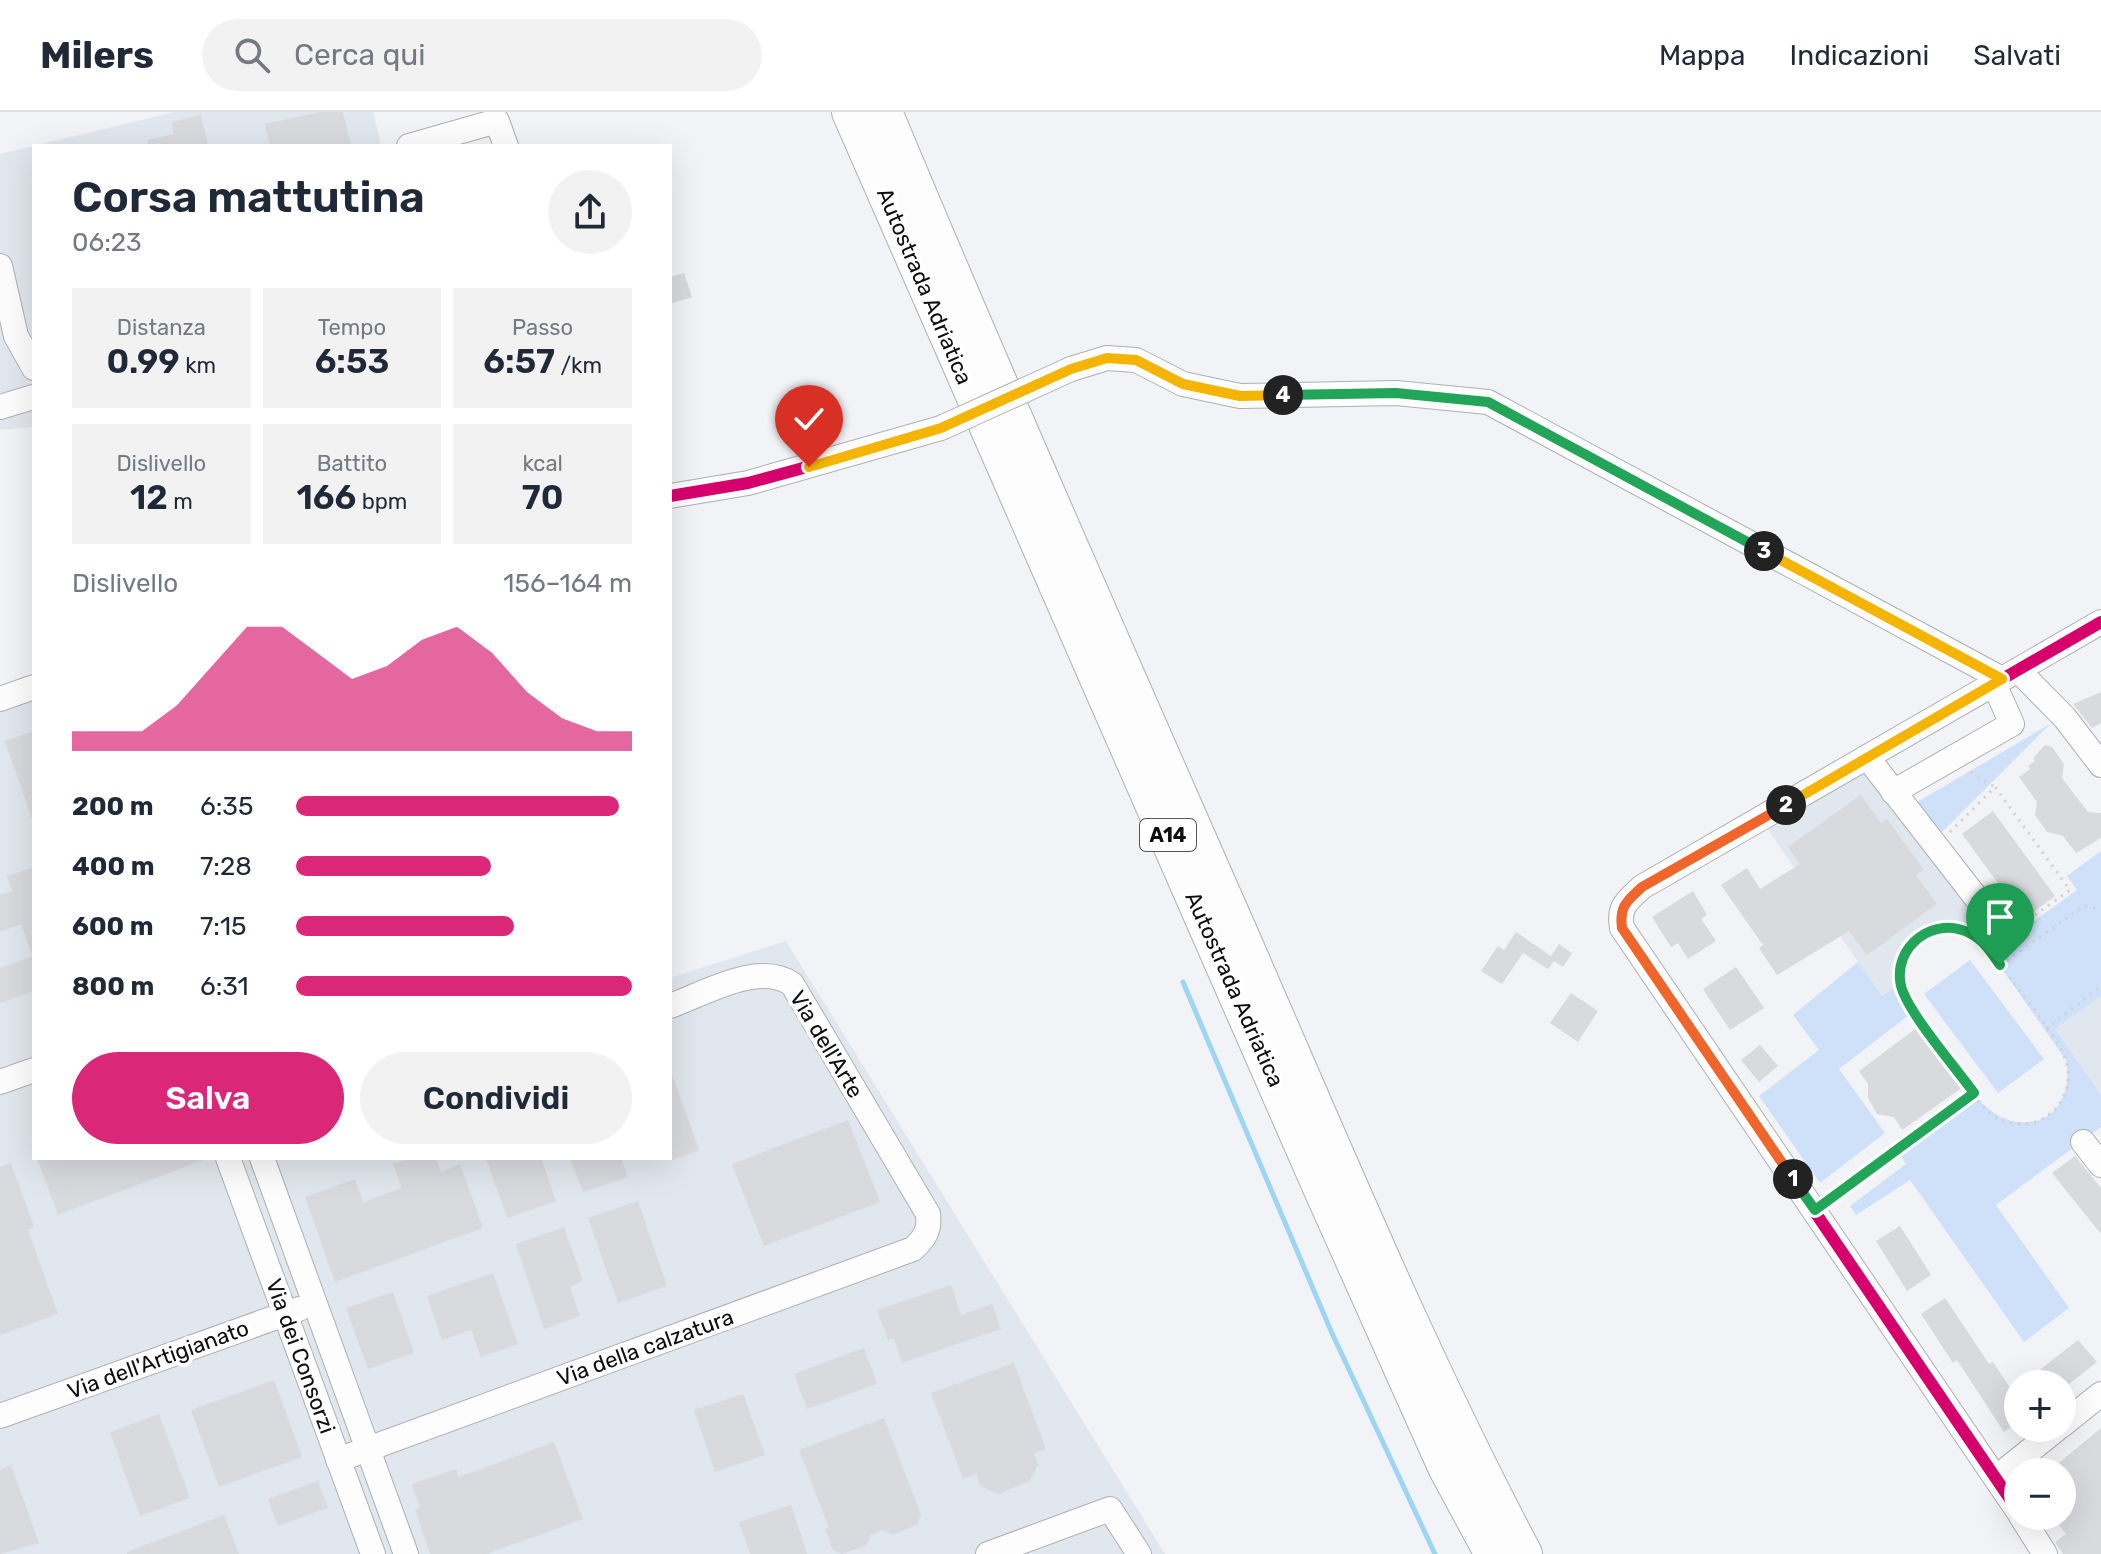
<!DOCTYPE html>
<html lang="it">
<meta charset="utf-8">
<style>
body{margin:0;font-family:Rubik,sans-serif;background:#f2f2f3;color:#1f2937;height:100vh;display:flex;flex-direction:column;font-size:30px;white-space:nowrap}
*{box-sizing:border-box;margin:0}
p{font-size:26px;color:#747a83}
.icon{flex:none;width:44px;height:44px;fill:none;stroke:currentColor;stroke-width:2;stroke-linecap:round;stroke-linejoin:round}
.map{position:relative;flex:1;overflow:hidden}
.drawer{position:absolute;left:32px;top:32px;width:640px;height:1016px;display:flex;flex-direction:column;background:#fff;border-radius:0px;box-shadow:0 8px 32px #0002}
.drawer>*{flex:none}
.buttons{position:absolute;left:2004px;top:1258px;display:grid;gap:16px}
.buttons a{display:grid;place-items:center;width:72px;height:72px;border-radius:50%;background:#fff;box-shadow:0 8px 32px #0002;font-size:40px}
.pin{position:absolute;display:grid;place-items:center;width:68px;height:68px;color:#fff;margin:-82px -34px;border-radius:50% 50% 50% 0;rotate:-45deg;box-shadow:0 0 8px #0007}
.pin .icon{rotate:45deg}
.km{position:absolute;width:40px;height:40px;margin:-20px;border-radius:50%;background:#222;color:#fff;font-size:22px;line-height:40px;text-align:center}
.round{display:grid;place-items:center;flex:none;width:84px;height:84px;border-radius:42px;background:#f2f2f3}
.summary{display:flex;align-items:center;justify-content:space-between;height:136px;padding:0 40px}
h1{font-size:44px;font-weight:600;line-height:60px}
.figures{display:grid;grid-template-columns:repeat(3,1fr);gap:12px;height:136px;padding:8px 40px}
.figures div{display:grid;align-content:center;border-radius:0px;background:#f2f2f3;text-align:center}
.figures b{font-size:34px;font-weight:600}
.figures small{font-size:22px;font-weight:400}
.figures p{font-size:22px}
.chart{height:224px;padding:16px 40px}
.chart p{display:flex;justify-content:space-between}
.chart svg{width:100%;height:144px;margin-top:8px;fill:#db2777;opacity:.7}
.action{display:flex;gap:16px;margin-top:auto;padding:16px 40px}
.action a{flex:1;height:92px;border-radius:48px;background:#db2777;color:#fff;font-size:32px;font-weight:600;line-height:92px;text-align:center}
.action a+a{background:#f2f2f3;color:#1f2937}
ul{padding:0 40px;list-style:none;font-size:26px}
li{display:grid;grid-template-columns:128px 96px 1fr;align-items:center;height:60px}
li i{height:20px;border-radius:10px;background:#db2777}
header{display:flex;align-items:center;gap:48px;box-sizing:border-box;height:112px;padding:0 40px;background:#fff;border-bottom:2px solid #e0e1e3}
header strong{font-size:38px}
nav{display:flex;gap:44px;margin-inline-start:auto;font-size:28px}
.search{width:560px;height:72px;background:#f2f2f3;display:flex;align-items:center;gap:20px;box-sizing:border-box;padding:0 28px;border-radius:44px;color:#747a83;font-size:30px}
.map>svg:first-child{display:block}
.built{fill:#e1e7ee}
.green{fill:#cee1f9}
.lines{fill:none;stroke-linecap:round;stroke-linejoin:round}
.stream{stroke:#9ed5f2;stroke-width:5}
.building{fill:#d9dadd}
.minor-casing{stroke:#adafb1;stroke-width:26}
.highway-casing{stroke:#adafb1;stroke-width:38}
.path{stroke:#d0d0d1;stroke-width:3;stroke-dasharray:2 6;stroke-linecap:butt}
.minor{stroke:#fdfdfe;stroke-width:24}
.highway{stroke:#fdfdfe;stroke-width:36}
.minor-bridge-casing{stroke:#adafb1;stroke-width:26;stroke-linecap:butt}
.minor-bridge{stroke:#fdfdfe;stroke-width:24}
.cycleway-casing{stroke:#fff;stroke-width:17}
.cycleway{stroke:#d6006c;stroke-width:12}
.split-1-casing{stroke:#fff;stroke-width:16}
.split-2-casing{stroke:#fff;stroke-width:16}
.split-3-casing{stroke:#fff;stroke-width:16}
.split-4-casing{stroke:#fff;stroke-width:16}
.split-5-casing{stroke:#fff;stroke-width:16}
.split-1{stroke:#22a559;stroke-width:10}
.split-2{stroke:#f0652b;stroke-width:10}
.split-3{stroke:#f5b400;stroke-width:10}
.split-4{stroke:#22a559;stroke-width:10}
.split-5{stroke:#f5b400;stroke-width:10}
.labels{text-anchor:middle;stroke-width:8;stroke-linejoin:round;paint-order:stroke}
.shield{fill:#fff;stroke:#555656;stroke-width:2}
.shield-label{font-size:20px;font-weight:bold;fill:#0c0d0e}
.street-label{font-size:22px;fill:#0c0d0e;stroke:#fff}
</style>
<header>
<strong>Milers</strong>
<div class="search"><svg class="icon" aria-label="search" viewBox="0 0 24 24"><circle cx="10" cy="10" r="6"/><path d="M15 15l6 6"/></svg>Cerca qui</div>
<nav><a>Mappa</a><a>Indicazioni</a><a>Salvati</a></nav>
</header>
<div class="map">
<svg width="2101" height="1442" viewBox="0 0 2101 1442">
<rect width="100%" height="100%" fill="#f1f3f6"/>
<g class="built">
<polygon points="175,0 373,0 381,34 34,34 34,315 0,318 0,42"/>
<polygon points="34,585 34,1046 670,1046 670,866 786,829 1165,1442 0,1442 0,597"/>
<polygon points="1869,658 2002,832 1995,838 1972,815 1956,809 1922,815 1894,858 1895,875 1881,884 1768,717"/>
<polygon points="2101,884 2101,983 2055,917"/>
</g>
<g class="green">
<polygon points="2050,612 1942,720 1914,692"/>
<path d="M2101 739V884L2055 917 2101 983V1015L1996 1093 2069 1196 2024 1230 1910 1068 1856 1103 1850 1094 1906 1052 1897 1038 1974 981C2010 1032 2077 1014 2066 948L1986 834C1935 787 1874 843 1914 899L1839 957 1885 1021 1820 1071 1759 984 1819 938 1793 903 1858 850 1882 884 1895 875C1890 809 1955 787 1995 837L2077 778 2067 764Z"/>
<polygon points="1970,848 2044,947 1998,981 1924,882"/>
</g>
<g class="lines">
<polyline class="stream" points="1183,870 1331,1219 1435,1442"/>
</g>
<g class="building">
<polygon points="320,0 343,0 351,34 270,34 265,12"/>
<polygon points="201,3 208,34 148,34 147,28 174,22 172,10"/>
<polygon points="684,161 692,185 670,192 670,165"/>
<polygon points="2101,580 2101,611 2092,616 2073,592"/>
<polygon points="34,619 34,706 32,707 5,629"/>
<polygon points="2045,633 2052,635 2064,652 2062,666 2088,700 2101,701 2101,726 2076,741 2063,724 2047,720 2035,703 2037,690 2019,665 2030,657 2028,654 2035,649 2033,646"/>
<polygon points="1861,683 1881,711 1887,707 1924,758 1916,763 1937,792 1867,843 1849,819 1777,863 1759,836 1763,833 1721,773 1747,756 1760,777 1800,752 1788,735"/>
<polygon points="1993,699 2055,784 2024,807 1962,722"/>
<polygon points="34,755 34,842 32,843 21,812 0,820 0,783 12,779 7,764"/>
<polygon points="1693,779 1707,803 1701,807 1716,829 1688,847 1678,831 1671,835 1652,805"/>
<polygon points="1516,820 1551,844 1559,832 1572,841 1563,855 1554,849 1548,857 1523,841 1502,872 1481,859 1498,834 1504,838"/>
<polygon points="34,844 34,879 0,891 0,856"/>
<polygon points="1736,855 1764,896 1730,918 1703,877"/>
<polygon points="1571,881 1598,899 1578,930 1550,911"/>
<polygon points="1919,914 1963,975 1902,1018 1894,1005 1877,1002 1868,986 1868,972 1859,959"/>
<polygon points="1760,933 1778,954 1759,970 1741,948"/>
<polygon points="672,962 699,1038 670,1049 670,963"/>
<polygon points="848,1008 880,1090 764,1134 732,1052"/>
<polygon points="2075,1044 2101,1076 2101,1122 2052,1061"/>
<polygon points="37,1046 202,1046 203,1048 58,1103"/>
<polygon points="411,1046 436,1046 441,1060 460,1052 483,1116 335,1170 305,1085 355,1067 363,1090 402,1076 393,1052"/>
<polygon points="486,1046 541,1046 556,1089 507,1106"/>
<polygon points="570,1046 621,1046 628,1065 583,1080"/>
<polygon points="11,1051 34,1115 28,1118 58,1202 0,1223 0,1055"/>
<polygon points="638,1089 667,1174 618,1191 588,1106"/>
<polygon points="1900,1114 1931,1163 1907,1179 1876,1129"/>
<polygon points="564,1115 583,1169 570,1175 580,1204 544,1217 516,1132"/>
<polygon points="493,1161 518,1232 481,1245 471,1218 442,1228 427,1184"/>
<polygon points="951,1173 961,1203 992,1192 1001,1217 902,1251 894,1226 888,1228 877,1198"/>
<polygon points="393,1180 414,1241 368,1257 346,1196"/>
<polygon points="1945,1186 1989,1252 1993,1250 2018,1288 2018,1310 2004,1320 1957,1248 1953,1251 1921,1202"/>
<polygon points="2078,1228 2097,1250 2069,1272 2038,1272 2032,1264"/>
<polygon points="864,1236 877,1272 807,1297 794,1262"/>
<polygon points="1014,1251 1046,1337 1034,1341 1038,1353 1030,1369 998,1382 980,1374 976,1362 963,1367 931,1281"/>
<polygon points="274,1268 302,1345 219,1375 191,1298"/>
<polygon points="743,1282 765,1343 715,1360 694,1298"/>
<polygon points="159,1302 190,1386 140,1404 110,1320"/>
<polygon points="884,1306 921,1403 917,1413 892,1423 883,1418 871,1423 867,1433 842,1442 833,1438 825,1417 829,1416 799,1338"/>
<polygon points="2101,1316 2101,1442 2063,1442 2055,1430 2066,1422 2052,1404 2062,1404 2062,1360 2048,1360"/>
<polygon points="554,1330 583,1407 487,1442 430,1442 415,1397 420,1396 412,1372 456,1357 459,1365"/>
<polygon points="11,1353 39,1431 0,1442 0,1358"/>
<polygon points="318,1369 328,1396 278,1414 268,1387"/>
<polygon points="791,1393 807,1442 750,1442 739,1410"/>
<polygon points="224,1403 239,1442 127,1442 127,1440"/>
</g>
<g class="lines">
<defs>
<g id="minor">
<polyline points="409,34 497,9 506,34"/>
<polyline points="0,154 16,224 34,256"/>
<polyline points="1071,257 1107,246 1136,248 1183,272 1240,284 1396,281 1488,290 2002,567"/>
<polyline points="0,295 33,285"/>
<polyline points="670,384 748,371 941,316"/>
<polyline points="2018,558 2065,606 2101,653"/>
<polyline points="0,587 34,575"/>
<polyline points="1867,645 2002,819"/>
<polyline points="1893,680 2012,612 1994,572"/>
<polyline points="0,970 34,958"/>
<polyline points="2083,1030 2101,1053"/>
<polyline points="228,1046 373,1442"/>
<polyline points="262,1046 406,1442"/>
<polyline points="0,1304 299,1197"/>
<polyline points="2062,1313 2101,1282"/>
<path d="M338 1348 913 1137C925 1126 930 1118 928 1102L792 872C758 849 704 882 670 894"/>
<polyline points="1997,1365 2058,1316"/>
<path d="M2018 1399 1622 816C1618 794 1627 789 1642 775L2101 510"/>
<polyline points="2021,1404 2045,1442"/>
<polyline points="988,1442 1110,1397 1139,1442"/>
</g>
<g id="highway">
<polyline points="850,0 1319,1071 1446,1355 1493,1442"/>
<path d="M884 0C1000 278 1122 553 1243 829 1333 1035 1419 1244 1524 1442"/>
</g>
</defs>
<use href="#minor" class="minor-casing"/>
<use href="#highway" class="highway-casing"/>
<g class="path">
<polyline points="1971,660 1995,675"/>
<polyline points="1950,720 1995,675 2070,778 2021,813"/>
<path d="M1942 815C1961 816 1972 821 1986 834 2005 861 2056 920 2066 949 2074 973 2061 999 2038 1009 2023 1014 2004 1012 1991 1002 1973 988 1960 962 1947 944 1918 904 1861 839 1942 815Z"/>
<polyline points="2000,853 2084,794 2101,797"/>
<polyline points="2046,917 2101,874"/>
<polyline points="1831,1087 1973,982"/>
</g>
<use href="#minor" class="minor"/>
<use href="#highway" class="highway"/>
<defs>
<polyline id="minor-bridge" points="941,316 1071,257"/>
</defs>
<use href="#minor-bridge" class="minor-bridge-casing"/>
<use href="#minor-bridge" class="minor-bridge"/>
<defs>
<g id="cycleway">
<polyline points="670,384 748,371 869,338 941,316 1071,257 1107,246 1136,248 1183,272 1240,284 1396,281 1488,290 2002,567"/>
<path d="M2018 1399 1622 816C1618 794 1627 789 1642 775L2101 510"/>
</g>
</defs>
<use href="#cycleway" class="cycleway-casing"/>
<use href="#cycleway" class="cycleway"/>
</g>
<g class="lines">
<defs>
<path id="split-1" d="M1793 1067 1815 1098 1974 981C1956 956 1908 901 1901 874 1892 834 1935 802 1971 822 1984 828 1992 842 2000 853"/>
<path id="split-2" d="M1786 693 1642 775C1627 789 1619 794 1622 816L1793 1067"/>
<polyline id="split-3" points="1764,439 2002,567 1786,693"/>
<polyline id="split-4" points="1283,283 1396,281 1488,290 1764,439"/>
<polyline id="split-5" points="809,355 941,316 1071,257 1107,246 1136,248 1183,272 1240,284 1283,283"/>
</defs>
<use href="#split-1" class="split-1-casing"/>
<use href="#split-2" class="split-2-casing"/>
<use href="#split-3" class="split-3-casing"/>
<use href="#split-4" class="split-4-casing"/>
<use href="#split-5" class="split-5-casing"/>
<use href="#split-1" class="split-1"/>
<use href="#split-2" class="split-2"/>
<use href="#split-3" class="split-3"/>
<use href="#split-4" class="split-4"/>
<use href="#split-5" class="split-5"/>
</g>
<g class="labels">
<rect class="shield" x="1140" y="707" width="56" height="32" rx="6"/>
<g class="shield-label">
<text x="1168" y="730">A14</text>
</g>
<g class="street-label">
<text transform="translate(925 174) rotate(67)" y="8">Autostrada Adriatica</text>
<text transform="translate(1235 877) rotate(66)" y="8">Autostrada Adriatica</text>
<text transform="translate(827 932) rotate(59)" y="8">Via dell'Arte</text>
<text transform="translate(645 1235) rotate(-20)" y="8">Via della calzatura</text>
<text transform="translate(301 1244) rotate(70)" y="8">Via dei Consorzi</text>
<text transform="translate(158 1247) rotate(-20)" y="8">Via dell'Artigianato</text>
</g>
</g>
</svg>
<div class="buttons">
<a>+</a>
<a>−</a>
</div>
<div class="pin" style="left:2000px;top:853px;background:#1e9e55"><svg class="icon" aria-label="arrive" viewBox="0 0 24 24"><path d="M6 21V4h12l-3 4 3 4H6"/></svg></div>
<div class="pin" style="left:809px;top:355px;background:#d93025"><svg class="icon" aria-label="check" viewBox="0 0 24 24"><path d="M5 12l5 5 9-10"/></svg></div>
<b class="km" style="left:1793px;top:1067px">1</b>
<b class="km" style="left:1786px;top:693px">2</b>
<b class="km" style="left:1764px;top:439px">3</b>
<b class="km" style="left:1283px;top:283px">4</b>
<section class="drawer">
<div class="summary"><div><h1>Corsa mattutina</h1><p>06:23</p></div><a class="round"><svg class="icon" aria-label="share" viewBox="0 0 24 24"><path d="M12 15V3M7 8l5-5 5 5M5 13v7h14v-7"/></svg></a></div>
<div class="figures">
<div><p>Distanza</p><b>0.99<small> km</small></b></div>
<div><p>Tempo</p><b>6:53</b></div>
<div><p>Passo</p><b>6:57<small> /km</small></b></div>
</div>
<div class="figures">
<div><p>Dislivello</p><b>12<small> m</small></b></div>
<div><p>Battito</p><b>166<small> bpm</small></b></div>
<div><p>kcal</p><b>70</b></div>
</div>
<div class="chart"><p><span>Dislivello</span>156–164 m</p>
<svg viewBox="0 0 160 44" preserveAspectRatio="none"><path d="M0 44V38L10 38L20 38L30 30L40 18L50 6L60 6L70 14L80 22L90 18L100 10L110 6L120 14L130 26L140 34L150 38L160 38V44z"/></svg>
</div>
<ul>
<li><b>200 m</b>6:35<i style="width:96%"></i></li>
<li><b>400 m</b>7:28<i style="width:58%"></i></li>
<li><b>600 m</b>7:15<i style="width:65%"></i></li>
<li><b>800 m</b>6:31<i style="width:100%"></i></li>
</ul>
<div class="action"><a>Salva</a><a>Condividi</a></div>
</section>
</div>
